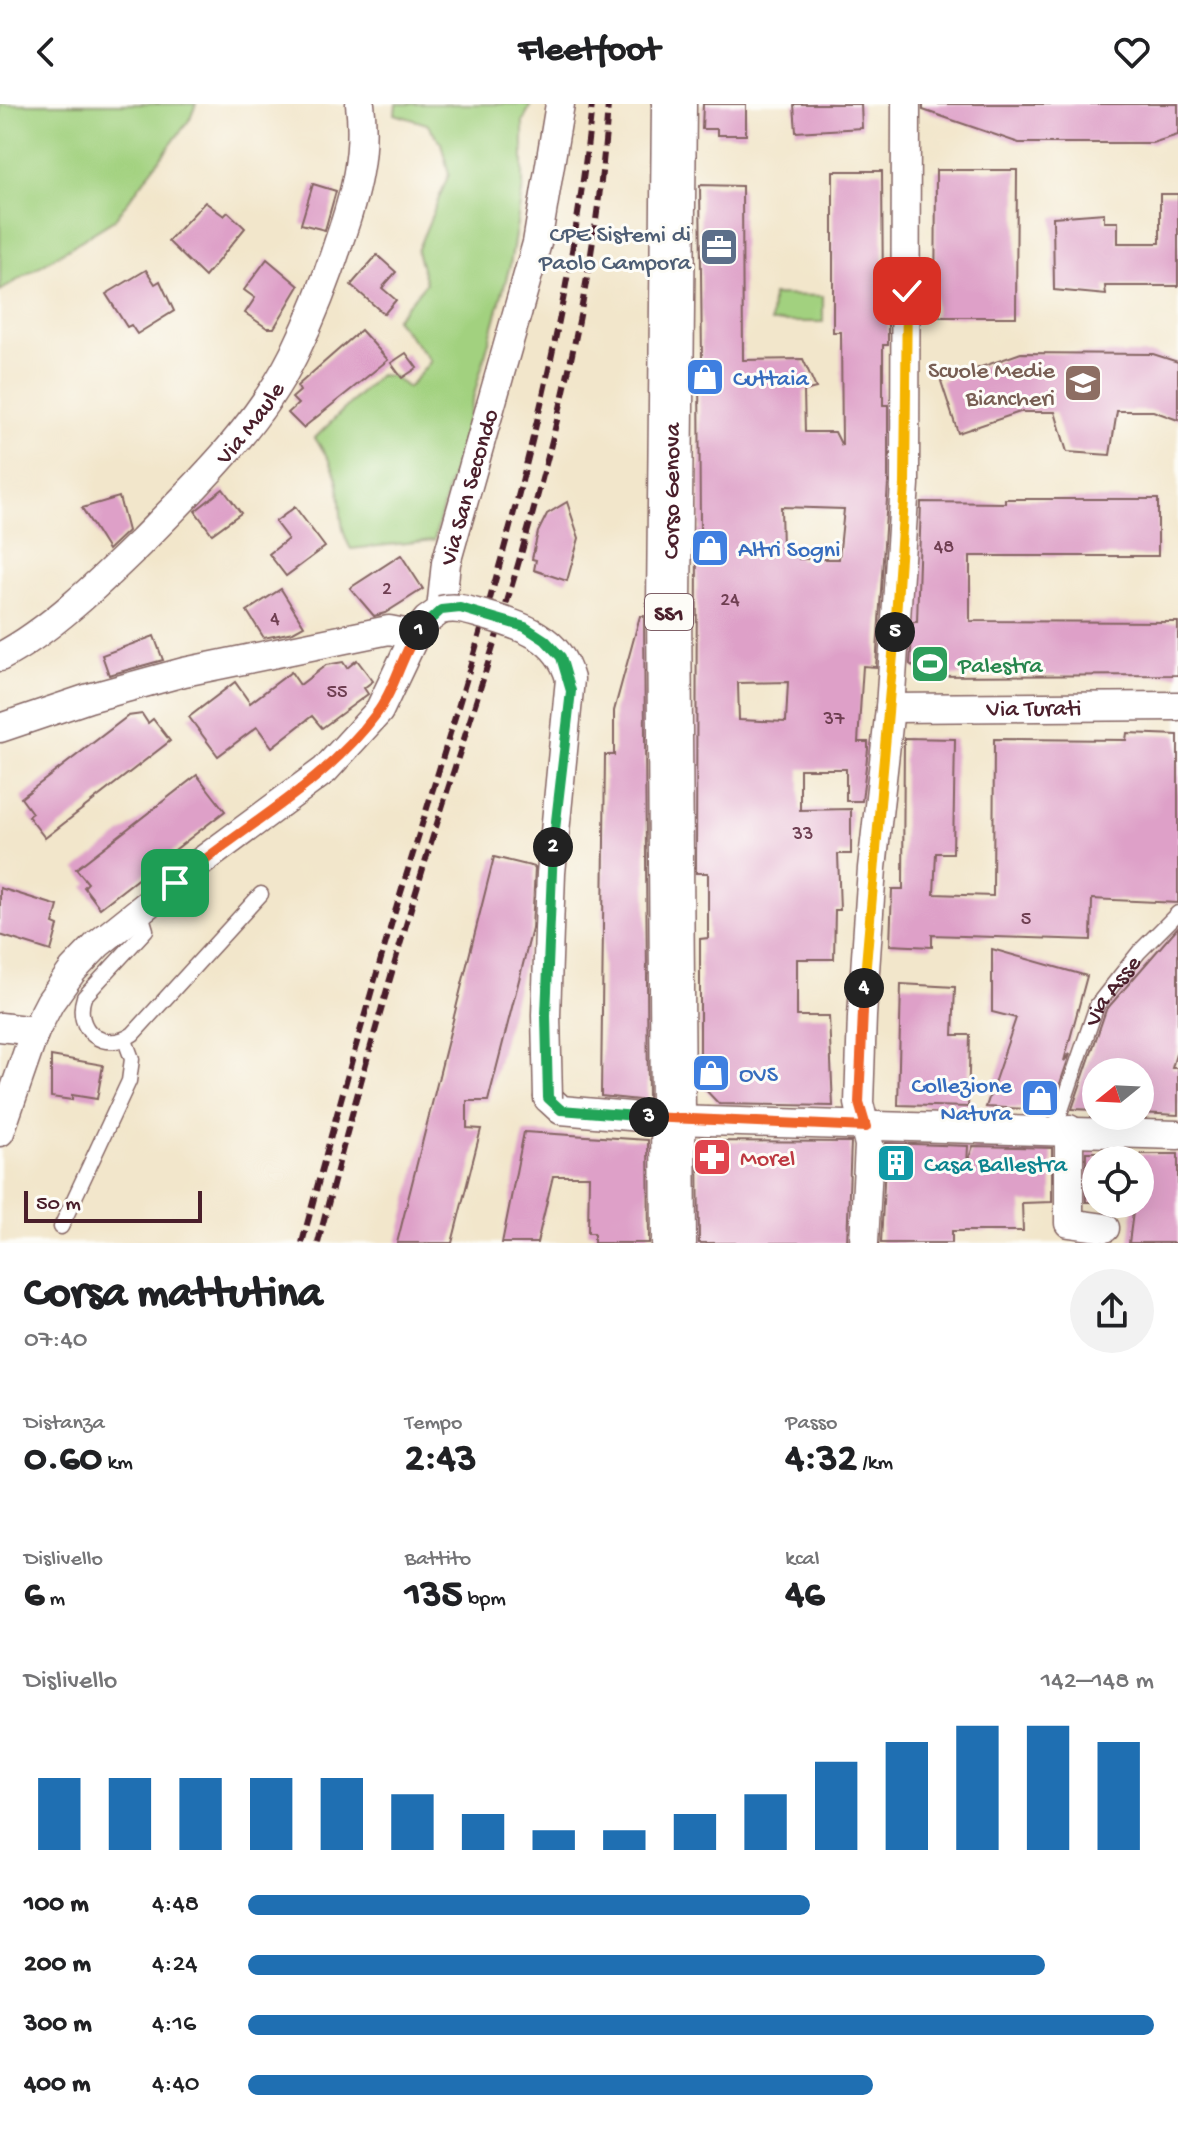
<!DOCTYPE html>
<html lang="it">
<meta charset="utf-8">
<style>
body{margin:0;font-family:"Gochi Hand",sans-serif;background:#f2f2f2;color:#202124;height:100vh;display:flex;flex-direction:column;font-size:30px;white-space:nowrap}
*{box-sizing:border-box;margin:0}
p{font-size:26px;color:#757577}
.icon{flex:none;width:44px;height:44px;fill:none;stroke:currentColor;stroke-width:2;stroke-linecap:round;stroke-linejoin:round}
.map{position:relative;height:1139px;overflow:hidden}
.details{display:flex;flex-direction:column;background:#fff;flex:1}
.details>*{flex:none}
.needle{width:52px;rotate:252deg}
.controls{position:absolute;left:1082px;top:954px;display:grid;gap:16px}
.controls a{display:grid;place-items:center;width:72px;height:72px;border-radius:50%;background:#fff;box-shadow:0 8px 32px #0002;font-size:40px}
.scale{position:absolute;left:24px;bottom:20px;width:178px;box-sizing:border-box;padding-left:8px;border:4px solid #4a1f2b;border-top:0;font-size:22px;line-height:28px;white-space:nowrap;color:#4a1f2b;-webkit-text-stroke:6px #fdfcf7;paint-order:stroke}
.pin{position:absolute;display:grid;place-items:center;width:68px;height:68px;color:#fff;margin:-34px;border-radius:16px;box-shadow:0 4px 12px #0006}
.km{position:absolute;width:40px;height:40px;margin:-20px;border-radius:50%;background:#222;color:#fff;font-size:22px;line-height:40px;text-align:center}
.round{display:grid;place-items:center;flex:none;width:84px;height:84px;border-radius:42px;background:#f2f2f2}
.headline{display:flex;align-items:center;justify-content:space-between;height:136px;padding:0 24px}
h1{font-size:44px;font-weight:700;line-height:60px}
.metrics{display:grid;grid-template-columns:repeat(3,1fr);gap:12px;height:136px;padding:8px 24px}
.metrics div{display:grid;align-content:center}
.metrics b{font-size:40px;font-weight:700}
.metrics small{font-size:22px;font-weight:400}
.metrics p{font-size:22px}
.chart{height:224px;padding:16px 24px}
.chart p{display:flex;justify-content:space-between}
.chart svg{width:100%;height:144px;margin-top:8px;stroke:#1f6fb2;stroke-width:6}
ul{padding:0 24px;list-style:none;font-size:26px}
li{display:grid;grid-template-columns:128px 96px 1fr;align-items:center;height:60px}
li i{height:20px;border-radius:10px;background:#1f6fb2}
header{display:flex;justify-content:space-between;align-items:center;height:104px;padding:0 24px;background:#fff;font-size:36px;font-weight:700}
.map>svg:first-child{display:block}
.green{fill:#a2d17f;stroke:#767855;stroke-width:2}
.building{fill:#dea0c8;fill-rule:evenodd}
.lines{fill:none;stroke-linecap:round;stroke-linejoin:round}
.lane-casing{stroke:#856563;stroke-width:17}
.street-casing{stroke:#856563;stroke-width:31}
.primary-casing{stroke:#856563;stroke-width:47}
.lane{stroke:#fff;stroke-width:14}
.street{stroke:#fff;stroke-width:28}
.primary{stroke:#fff;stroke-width:44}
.rail{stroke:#4a1f2b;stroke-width:6;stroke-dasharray:12 6;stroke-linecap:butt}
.street-bridge-casing{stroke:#856563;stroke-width:31;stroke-linecap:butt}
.street-bridge{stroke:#fff;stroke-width:28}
.split-1-casing{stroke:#fff;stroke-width:16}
.split-2-casing{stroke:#fff;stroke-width:16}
.split-3-casing{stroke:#fff;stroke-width:16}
.split-4-casing{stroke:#fff;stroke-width:16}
.split-5-casing{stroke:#fff;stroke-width:16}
.split-6-casing{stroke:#fff;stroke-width:16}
.split-1{stroke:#f0652b;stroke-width:10}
.split-2{stroke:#22a559;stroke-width:10}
.split-3{stroke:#22a559;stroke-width:10}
.split-4{stroke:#f0652b;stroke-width:10}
.split-5{stroke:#f5b400;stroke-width:10}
.split-6{stroke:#f5b400;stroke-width:10}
.labels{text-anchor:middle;stroke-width:6;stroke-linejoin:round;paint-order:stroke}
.number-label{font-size:20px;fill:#6f3f52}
.shield{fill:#fdfcf7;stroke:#806168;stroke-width:2}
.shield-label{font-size:22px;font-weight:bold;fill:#4a1f2b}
.service-label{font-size:24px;fill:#4e5e75;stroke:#fdfcf7;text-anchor:end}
.education-label{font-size:24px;fill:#785e54;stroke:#fdfcf7;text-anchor:end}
.shop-label{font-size:24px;fill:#366cbe;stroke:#fdfcf7;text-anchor:start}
.street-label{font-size:24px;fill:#4a1f2b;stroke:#fdfcf7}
.leisure-label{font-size:24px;fill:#27864d;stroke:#fdfcf7;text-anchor:start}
.health-label{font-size:24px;fill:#be3a42;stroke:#fdfcf7;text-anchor:start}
.culture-label{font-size:24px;fill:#0d838f;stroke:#fdfcf7;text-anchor:start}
</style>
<header><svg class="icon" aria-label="back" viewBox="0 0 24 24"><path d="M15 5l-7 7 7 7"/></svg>Fleetfoot<svg class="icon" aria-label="heart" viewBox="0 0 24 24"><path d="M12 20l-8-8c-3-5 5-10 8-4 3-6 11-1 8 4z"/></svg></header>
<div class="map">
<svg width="1178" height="1139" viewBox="0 0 1178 1139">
<rect width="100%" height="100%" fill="#fdfcf7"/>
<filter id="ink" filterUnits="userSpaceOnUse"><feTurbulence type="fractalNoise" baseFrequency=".0125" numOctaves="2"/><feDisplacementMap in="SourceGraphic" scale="16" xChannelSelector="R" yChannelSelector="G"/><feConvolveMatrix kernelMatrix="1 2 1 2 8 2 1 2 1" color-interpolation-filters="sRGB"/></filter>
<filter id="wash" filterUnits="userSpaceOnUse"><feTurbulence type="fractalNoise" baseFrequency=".006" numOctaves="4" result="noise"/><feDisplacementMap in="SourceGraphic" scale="32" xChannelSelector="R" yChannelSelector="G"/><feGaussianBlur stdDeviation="1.8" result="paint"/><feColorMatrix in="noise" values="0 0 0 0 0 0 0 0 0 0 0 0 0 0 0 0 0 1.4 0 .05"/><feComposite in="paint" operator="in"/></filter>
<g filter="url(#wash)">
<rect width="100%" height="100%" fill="#f2e6cb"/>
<g class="green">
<polygon points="0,0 196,0 190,15 114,116 0,187"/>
<path d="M396 0H531L523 18V83L510 161 434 436 351 445C337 422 343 400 337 375 333 360 324 348 315 334L379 271 392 272 408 284 431 257 395 215 426 179 417 147 449 70 441 39 427 20 395 10Z"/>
<polygon points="772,191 823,192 823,218 771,218"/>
</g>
<g id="blocks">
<g class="building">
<polygon points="703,0 746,0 746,31 717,31 717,25 702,25"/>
<polygon points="794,0 861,0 862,24 796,28"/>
<polygon points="923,0 1178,0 1178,31 1152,39 1019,39 923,6"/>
<polygon points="936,66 1017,66 1016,213 935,213"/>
<path d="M833 67H882L883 191H888V241H883V301H888V379L876 563 863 562 858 638H868V645L862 697H846V665H800V706L851 705V750H838L840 806H835L834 855H797V912H829L833 1002 719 1000 700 980V835L708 834V769H696L697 426H700L699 256H702L700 81 742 82 743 256 803 255 816 284 804 287 805 328H835L842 342 841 228H833ZM781 403 844 405 839 455H799V445H782ZM788 578 786 618 739 616 738 579Z"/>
<polygon points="313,80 336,87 325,126 301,120"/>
<polygon points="1160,90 1178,90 1178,182 1105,182 1106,191 1054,186 1053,113 1104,109 1104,118 1118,118 1118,139 1160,139"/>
<polygon points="205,98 224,112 228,108 245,124 205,173 168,137"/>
<polygon points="377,151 396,168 382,184 396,196 384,210 351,181"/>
<polygon points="267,155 299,182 274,224 267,224 245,209 255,194 244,186"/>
<polygon points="146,166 155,180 160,177 174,207 137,230 131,221 127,223 106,190"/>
<polygon points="361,226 388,256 303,324 288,309 298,300 292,294 300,287 297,282"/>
<polygon points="406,249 417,264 402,274 391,259"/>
<polygon points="1021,249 1153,250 1178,258 1178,316 1153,307 1117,307 1110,351 1067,348 1055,308 1020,308 958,329 941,277"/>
<polygon points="223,385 241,409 212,430 195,407"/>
<polygon points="119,393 128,427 108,446 82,404"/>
<polygon points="1005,395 1158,395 1158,452 970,452 970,517 1178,518 1178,571 925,572 910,560 913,518 917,518 921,398 1005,399"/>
<polygon points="567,398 579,434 567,477 534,466 536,456 532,455 538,428 547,410"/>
<polygon points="295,403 325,443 286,472 269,450 288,435 275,418"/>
<polygon points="401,451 423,485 385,509 374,512 350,484"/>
<polygon points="281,485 304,522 293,528 264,534 247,507"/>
<polygon points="640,512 644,512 648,997 601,992 605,651 614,651 614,607"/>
<polygon points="154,532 163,556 109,571 102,551"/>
<polygon points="357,556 373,577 364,584 368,590 322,624 312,612 272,643 257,623 218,652 189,613 235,578 250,599 291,568 300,581 326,561 343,558 347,564"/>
<polygon points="142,610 148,619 153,615 170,637 45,734 28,712 32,709 21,694 128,612"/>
<polygon points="1127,629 1178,631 1178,799 1092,795 1091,836 932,831 932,843 890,841 892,785 903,785 904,634 955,635 953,749 936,749 934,790 993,792 994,635 1126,636"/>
<polygon points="197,671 225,707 100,804 84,783 88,779 76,765"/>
<polygon points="494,753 535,763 532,825 488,997 467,997 467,1024 481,1025 452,1139 397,1139"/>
<polygon points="0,784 58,802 53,820 58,822 51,847 0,831"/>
<polygon points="1178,823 1178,943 1172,964 1178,964 1178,1011 1140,1009 1140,968 1096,968 1096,1006 1072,1005 1106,906"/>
<polygon points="992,845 1087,872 1064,957 1070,950 1051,1006 986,1003 1016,914 992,908"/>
<polygon points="901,880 955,883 953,931 970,931 968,1003 898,1001"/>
<polygon points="51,952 103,961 97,995 72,991 72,996 51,993"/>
<polygon points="524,1028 648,1036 649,1139 594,1139 594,1129 588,1129 589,1072 553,1072 537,1139 502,1139"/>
<polygon points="698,1037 851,1038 847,1139 699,1139"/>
<polygon points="886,1039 968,1042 967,1060 973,1042 1052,1044 1052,1098 1022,1099 1023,1127 952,1127 952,1139 881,1139"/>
<rect x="1086" y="1048" width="10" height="50"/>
<polygon points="1140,1050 1178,1050 1178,1139 1129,1139 1134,1100 1140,1100"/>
</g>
</g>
</g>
<g filter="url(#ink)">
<use href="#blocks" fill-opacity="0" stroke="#856563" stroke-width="2"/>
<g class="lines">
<defs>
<g id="lane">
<path d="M140 806 146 826 84 893C73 926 104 950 133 930L261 790"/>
<path id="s1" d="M1055 1024 1097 901 1139 848 1178 809"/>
<polyline points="61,1123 129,977 132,955 125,936"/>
</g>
<g id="street">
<path id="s2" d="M0 553C50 527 101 477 141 438 197 381 259 321 294 250 312 213 327 175 339 137 355 91 366 49 360 0"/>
<path id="s3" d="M890 604 1178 602"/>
<polyline points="0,624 89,594 184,568 389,526 415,531"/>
<polyline points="0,923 35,927"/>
<polyline points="548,994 561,1006 675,1016 1178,1031"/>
<polyline points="1069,1025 1069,1119 1105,1124"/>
<path id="s4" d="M0 1028 35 927 50 898 73 866 98 840 198 760 325 666 379 607 415 531 427 516 441 506 446 459 537 139 560 0"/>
<polyline points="864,1139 869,1041 859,999 862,912 872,764 890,604 905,380 906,0"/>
</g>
<g id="primary">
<path id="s5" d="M674 1139 669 501 674 0"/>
</g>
</defs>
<use href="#lane" class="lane-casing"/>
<use href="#street" class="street-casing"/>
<use href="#primary" class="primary-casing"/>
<use href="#lane" class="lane"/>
<use href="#street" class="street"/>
<use href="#primary" class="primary"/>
<g class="rail">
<path d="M302 1139C334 1020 366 902 402 785 482 526 565 271 592 0"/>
<path d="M318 1139C359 979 404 821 455 663 525 445 593 230 608 0"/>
</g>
<defs>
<path id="street-bridge" d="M441 506C457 502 469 507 484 511 522 522 559 533 570 575L551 769 546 911 548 994"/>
</defs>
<use href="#street-bridge" class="street-bridge-casing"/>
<use href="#street-bridge" class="street-bridge"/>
</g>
</g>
<g class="lines" filter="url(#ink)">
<defs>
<path id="split-1" d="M175 779C243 722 324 681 377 609 396 584 401 551 419 526"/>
<polyline id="split-2" points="419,526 441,506 460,504 525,523 545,536 561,553 571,587 553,743"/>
<polyline id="split-3" points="553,743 546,911 548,994 561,1006 649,1013"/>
<polyline id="split-4" points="649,1013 866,1023 859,999 864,884"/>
<polyline id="split-5" points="864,884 895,528"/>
<polyline id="split-6" points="895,528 905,380 907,187"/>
</defs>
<use href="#split-1" class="split-1-casing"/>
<use href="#split-2" class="split-2-casing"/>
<use href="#split-3" class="split-3-casing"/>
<use href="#split-4" class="split-4-casing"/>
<use href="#split-5" class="split-5-casing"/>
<use href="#split-6" class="split-6-casing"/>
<use href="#split-1" class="split-1"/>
<use href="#split-2" class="split-2"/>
<use href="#split-3" class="split-3"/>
<use href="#split-4" class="split-4"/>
<use href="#split-5" class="split-5"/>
<use href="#split-6" class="split-6"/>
</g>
<defs>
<symbol id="office-square" viewBox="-11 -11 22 22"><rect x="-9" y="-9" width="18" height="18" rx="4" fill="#5c6f8a" stroke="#fdfcf7"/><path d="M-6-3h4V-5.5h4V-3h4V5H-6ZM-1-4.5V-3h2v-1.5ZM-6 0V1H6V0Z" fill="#fff"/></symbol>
<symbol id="shop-square" viewBox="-11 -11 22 22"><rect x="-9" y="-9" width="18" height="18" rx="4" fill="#3f7fe0" stroke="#fdfcf7"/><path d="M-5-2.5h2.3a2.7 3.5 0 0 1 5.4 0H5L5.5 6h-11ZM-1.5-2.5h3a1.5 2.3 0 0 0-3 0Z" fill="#fff"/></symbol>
<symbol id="school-square" viewBox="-11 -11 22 22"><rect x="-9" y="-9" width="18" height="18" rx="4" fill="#8d6e63" stroke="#fdfcf7"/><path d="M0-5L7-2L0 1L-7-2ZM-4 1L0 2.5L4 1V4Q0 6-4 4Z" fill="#fff"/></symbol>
<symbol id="stadium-square" viewBox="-11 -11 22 22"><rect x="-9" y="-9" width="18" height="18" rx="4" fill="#2e9e5b" stroke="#fdfcf7"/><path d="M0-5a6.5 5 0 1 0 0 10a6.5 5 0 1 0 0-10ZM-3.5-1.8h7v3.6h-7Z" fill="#fff"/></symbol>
<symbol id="pharmacy-square" viewBox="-11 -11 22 22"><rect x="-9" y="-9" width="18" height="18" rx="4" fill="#e0444e" stroke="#fdfcf7"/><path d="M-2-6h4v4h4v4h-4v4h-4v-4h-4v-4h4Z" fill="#fff"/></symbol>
<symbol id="building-square" viewBox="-11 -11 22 22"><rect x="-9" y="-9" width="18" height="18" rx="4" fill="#0f9aa8" stroke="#fdfcf7"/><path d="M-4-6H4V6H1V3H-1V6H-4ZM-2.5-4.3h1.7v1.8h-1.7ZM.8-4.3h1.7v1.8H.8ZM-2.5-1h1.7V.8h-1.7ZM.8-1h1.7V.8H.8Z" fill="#fff"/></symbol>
</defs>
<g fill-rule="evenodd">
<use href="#office-square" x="697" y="121" width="44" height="44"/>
<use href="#shop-square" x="683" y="251" width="44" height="44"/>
<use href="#school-square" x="1061" y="257" width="44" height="44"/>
<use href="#shop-square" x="688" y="422" width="44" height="44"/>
<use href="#stadium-square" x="908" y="538" width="44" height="44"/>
<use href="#shop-square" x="689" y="947" width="44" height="44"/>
<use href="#shop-square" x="1018" y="972" width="44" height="44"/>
<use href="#pharmacy-square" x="690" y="1031" width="44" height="44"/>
<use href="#building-square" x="874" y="1037" width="44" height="44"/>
</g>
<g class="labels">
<g class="number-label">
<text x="944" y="448">48</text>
<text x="387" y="490">2</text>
<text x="730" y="501">24</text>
<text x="275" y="520">4</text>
<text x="337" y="593">55</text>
<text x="834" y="620">37</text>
<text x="803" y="735">33</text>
<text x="1026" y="820">5</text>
</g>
<rect class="shield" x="645" y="490" width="48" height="36" rx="6"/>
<g class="shield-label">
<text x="669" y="516">SS1</text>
</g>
<g class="service-label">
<text x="691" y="137">CPE Sistemi di<tspan x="691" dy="28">Paolo Campora</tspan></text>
</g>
<g class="education-label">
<text x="1055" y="273">Scuole Medie<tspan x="1055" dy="28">Biancheri</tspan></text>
</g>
<g class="shop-label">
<text x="733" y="281">Cuttaia</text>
<text x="738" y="452">Altri Sogni</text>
<text x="739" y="977">OVS</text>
<text x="1012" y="988" text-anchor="end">Collezione<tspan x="1012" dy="28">Natura</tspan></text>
</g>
<g class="street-label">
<text dy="8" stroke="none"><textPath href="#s2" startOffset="344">Via Maule</textPath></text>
<text dy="8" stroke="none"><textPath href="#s4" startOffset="828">Via San Secondo</textPath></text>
<text dy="8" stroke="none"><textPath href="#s5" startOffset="752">Corso Genova</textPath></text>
<text dy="8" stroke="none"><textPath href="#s3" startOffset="144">Via Turati</textPath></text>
<text dy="8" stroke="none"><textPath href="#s1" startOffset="150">Via Asse</textPath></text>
</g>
<g class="leisure-label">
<text x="958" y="568">Palestra</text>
</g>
<g class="health-label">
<text x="740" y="1061">Morel</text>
</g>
<g class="culture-label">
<text x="924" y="1067">Casa Ballestra</text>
</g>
</g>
</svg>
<div class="controls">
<a><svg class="needle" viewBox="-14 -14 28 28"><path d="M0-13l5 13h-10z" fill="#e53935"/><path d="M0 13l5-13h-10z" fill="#757577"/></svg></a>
<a><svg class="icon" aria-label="locate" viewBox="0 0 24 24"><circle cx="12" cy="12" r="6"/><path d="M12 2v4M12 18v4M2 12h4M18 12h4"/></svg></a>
</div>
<div class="scale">50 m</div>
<div class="pin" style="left:175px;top:779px;background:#1e9e55"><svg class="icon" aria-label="arrive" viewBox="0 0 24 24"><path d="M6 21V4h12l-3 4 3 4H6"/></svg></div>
<div class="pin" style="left:907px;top:187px;background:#d93025"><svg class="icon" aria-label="check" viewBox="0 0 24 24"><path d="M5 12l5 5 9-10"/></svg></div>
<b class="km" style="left:419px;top:526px">1</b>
<b class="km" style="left:553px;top:743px">2</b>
<b class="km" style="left:649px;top:1013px">3</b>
<b class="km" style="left:864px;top:884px">4</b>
<b class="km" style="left:895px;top:528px">5</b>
</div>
<section class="details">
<div class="headline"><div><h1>Corsa mattutina</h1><p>07:40</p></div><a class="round"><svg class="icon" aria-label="share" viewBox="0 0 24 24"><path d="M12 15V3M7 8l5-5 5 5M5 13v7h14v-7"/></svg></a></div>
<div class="metrics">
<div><p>Distanza</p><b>0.60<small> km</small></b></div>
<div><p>Tempo</p><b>2:43</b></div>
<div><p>Passo</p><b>4:32<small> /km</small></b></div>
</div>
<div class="metrics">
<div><p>Dislivello</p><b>6<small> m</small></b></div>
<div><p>Battito</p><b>135<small> bpm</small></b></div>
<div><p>kcal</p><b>46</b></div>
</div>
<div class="chart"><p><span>Dislivello</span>142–148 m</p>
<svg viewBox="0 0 160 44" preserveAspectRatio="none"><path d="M5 44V22M15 44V22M25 44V22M35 44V22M45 44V22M55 44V27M65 44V33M75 44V38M85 44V38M95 44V33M105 44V27M115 44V17M125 44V11M135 44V6M145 44V6M155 44V11"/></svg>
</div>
<ul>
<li><b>100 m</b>4:48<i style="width:62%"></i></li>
<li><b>200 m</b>4:24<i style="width:88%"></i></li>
<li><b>300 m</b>4:16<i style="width:100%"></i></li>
<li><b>400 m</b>4:40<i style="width:69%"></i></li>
</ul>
</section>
